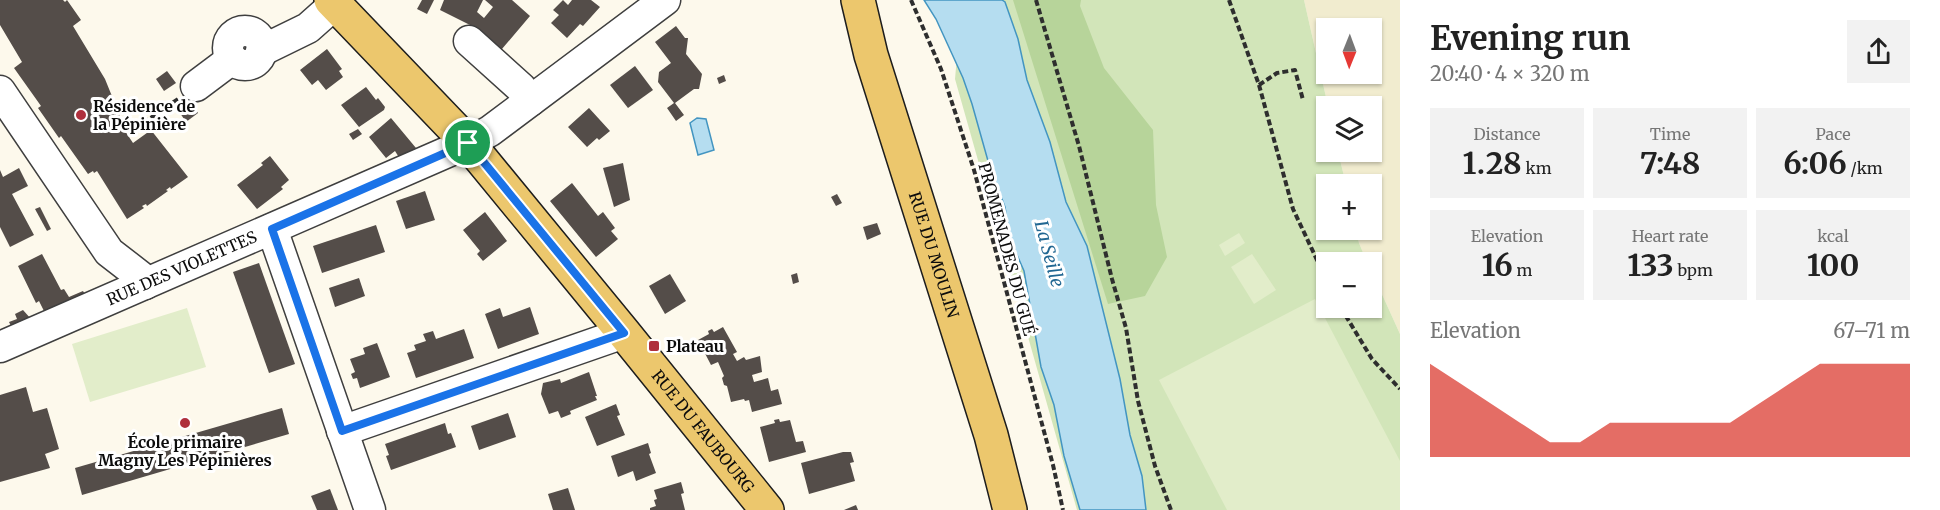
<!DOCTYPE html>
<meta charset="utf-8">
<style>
body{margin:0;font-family:Merriweather,serif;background:#f2f2f2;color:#222;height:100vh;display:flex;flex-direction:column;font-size:22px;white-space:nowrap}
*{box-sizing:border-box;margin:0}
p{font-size:20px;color:#767676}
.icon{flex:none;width:33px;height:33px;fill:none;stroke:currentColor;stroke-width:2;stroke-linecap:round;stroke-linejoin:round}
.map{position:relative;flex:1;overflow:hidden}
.panel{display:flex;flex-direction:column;background:#fff;width:540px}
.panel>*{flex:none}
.needle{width:39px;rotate:181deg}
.fabs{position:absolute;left:1316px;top:18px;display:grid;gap:12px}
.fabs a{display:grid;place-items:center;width:66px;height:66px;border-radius:0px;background:#fff;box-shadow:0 2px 4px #0004;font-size:30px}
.pin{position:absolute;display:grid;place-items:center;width:51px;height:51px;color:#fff;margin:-26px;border:3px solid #fff;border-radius:50%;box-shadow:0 2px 6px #0007}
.round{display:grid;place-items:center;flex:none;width:63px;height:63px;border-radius:0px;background:#f2f2f2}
.head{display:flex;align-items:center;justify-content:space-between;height:102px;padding:0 30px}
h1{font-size:33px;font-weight:700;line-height:45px}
.metrics{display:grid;grid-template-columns:repeat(3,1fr);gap:9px;height:102px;padding:6px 30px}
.metrics div{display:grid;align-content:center;border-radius:0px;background:#f2f2f2;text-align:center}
.metrics b{font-size:30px;font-weight:700}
.metrics small{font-size:16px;font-weight:400}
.metrics p{font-size:16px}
.chart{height:168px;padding:12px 30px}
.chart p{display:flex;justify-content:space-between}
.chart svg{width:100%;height:108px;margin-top:6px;fill:#d93025;opacity:.7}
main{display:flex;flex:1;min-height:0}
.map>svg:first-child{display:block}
.farmland{fill:#f1eccf;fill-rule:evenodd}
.green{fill:#d2e5b9}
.forest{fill:#b7d49a}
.pitch{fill:#e2edca}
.water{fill:#b5ddf0;stroke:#4395c1;stroke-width:1.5}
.building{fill:#544d49}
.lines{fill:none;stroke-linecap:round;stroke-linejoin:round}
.minor-casing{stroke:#3f3f3f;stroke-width:33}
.major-casing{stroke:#1d1d1d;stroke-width:36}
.path{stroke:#2e2e2e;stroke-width:4;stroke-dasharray:6 3;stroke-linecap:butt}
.minor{stroke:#fff;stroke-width:30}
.major{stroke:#ecc76d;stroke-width:33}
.route-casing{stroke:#fff;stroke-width:12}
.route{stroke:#1a73e8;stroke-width:8}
.poi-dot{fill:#af303d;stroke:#fff;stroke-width:2}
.labels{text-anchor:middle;stroke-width:6;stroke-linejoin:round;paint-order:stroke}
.poi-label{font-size:16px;font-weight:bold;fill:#0c0c0c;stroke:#fff;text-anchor:start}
.street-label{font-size:16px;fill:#0c0c0c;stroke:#fff}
.water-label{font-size:18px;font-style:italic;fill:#216792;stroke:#fff}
</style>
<main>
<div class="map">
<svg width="1400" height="510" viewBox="0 0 1400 510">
<rect width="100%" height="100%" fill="#fdf9ec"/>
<path class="farmland" d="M1304 0H1400V334L1371 270V262H1367L1359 243 1356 230H1371V184H1346L1338 152H1371V106H1328ZM1326 28H1371V74H1326Z"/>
<polygon class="green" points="962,0 1304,0 1328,106 1326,106 1326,152 1338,152 1346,184 1326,184 1326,230 1356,230 1359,243 1367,262 1326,262 1326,308 1371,308 1371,270 1400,334 1400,510 1077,510 955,79"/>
<polygon class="forest" points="1013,0 1081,0 1080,6 1104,68 1153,130 1156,205 1167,257 1145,296 1108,304"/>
<g class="pitch">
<polygon points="1239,233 1245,243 1225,256 1219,245"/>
<polygon points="1252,254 1276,290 1254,304 1231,267"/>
<polygon points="1315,299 1400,461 1400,510 1227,510 1159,380"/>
<polygon points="187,308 206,367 90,402 72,344"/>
</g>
<g class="water">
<polygon points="924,0 1002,0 1005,2 1018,39 1027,80 1050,142 1066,202 1087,246 1120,379 1130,435 1142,476 1146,510 1080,510 1064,456 1054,405 1041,367 1024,271 1010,239 1005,207 990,168 972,104 963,78 936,19"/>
<polygon points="697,118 706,119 714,150 698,155 690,123"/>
</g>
<g class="building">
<polygon points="0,0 63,0 65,2 67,0 81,20 73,26 105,79 122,121 119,122 133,143 151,130 188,177 171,189 170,187 166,190 168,191 147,206 146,204 142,206 144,208 127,219 97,171 94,173 93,171 88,174 61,136 59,138 38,108 41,106 14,68 22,62 0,25"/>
<polygon points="422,0 434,0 427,14 417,9"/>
<polygon points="444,0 483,0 477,12 484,18 493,7 485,0 512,0 530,16 496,56 469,28 470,25 440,10"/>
<polygon points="563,0 568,5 572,0 591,0 600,7 583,26 580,24 567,38 551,23 559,15 553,10"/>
<polygon points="676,26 685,38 688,38 686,54 702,74 699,89 694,89 675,103 684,115 676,121 667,108 674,103 658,82 659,72 671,63 655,42"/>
<polygon points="327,49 342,69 339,71 343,77 326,90 318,80 312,85 300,70"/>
<polygon points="635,66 653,90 628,108 610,85"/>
<polygon points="167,71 176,83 164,91 156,79"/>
<polygon points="724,75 726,81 719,84 717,78"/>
<polygon points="366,87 376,100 378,98 385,107 384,110 359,127 341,105"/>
<polygon points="190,102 198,113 186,122 178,110"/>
<polygon points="589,108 610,131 599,140 597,138 587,147 568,127"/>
<polygon points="391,118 416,148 400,159 395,151 386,158 369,137"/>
<polygon points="358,129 362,134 353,140 349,134"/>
<polygon points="270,156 289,180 281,187 283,189 257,209 237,185 263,165 261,163"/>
<polygon points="623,163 630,200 614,207 603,168"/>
<polygon points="19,168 28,186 12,194 34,235 10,247 0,227 0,170 3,177"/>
<polygon points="572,183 598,216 603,212 615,228 611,231 618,239 596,257 550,201"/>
<polygon points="425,191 435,220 406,229 396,201"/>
<polygon points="837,194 842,203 836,206 831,197"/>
<polygon points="40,207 51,229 47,231 35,209"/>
<polygon points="485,212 507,241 483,261 477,254 480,251 463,230"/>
<polygon points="877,223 881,234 867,240 863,227"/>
<polygon points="376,225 385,252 322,273 313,246"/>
<polygon points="42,254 61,290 64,289 69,297 83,291 86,296 45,313 39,301 36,303 18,266"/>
<polygon points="259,263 295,364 269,373 233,272"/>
<polygon points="797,273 799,282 793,284 791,275"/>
<polygon points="670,274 686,301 665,314 649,286"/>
<polygon points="359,278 365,296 335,307 329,288"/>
<polygon points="530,307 539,334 498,349 485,314 500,308 503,317"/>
<polygon points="23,310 31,319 12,328 9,322 17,319 15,314"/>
<polygon points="723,327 737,352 733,354 737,361 744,357 746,360 760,356 762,372 752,375 754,382 768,378 771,391 778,389 782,404 752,412 749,400 745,401 744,399 731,402 727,386 724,385 722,378 724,376 718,362 711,365 698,340 709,334 708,331 712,329 714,332"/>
<polygon points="464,329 474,358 416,378 407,353 416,350 414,345 426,341 423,334 433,331 436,339"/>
<polygon points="377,343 390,377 360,388 357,378 353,379 351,374 355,372 350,359 365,354 363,348"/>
<polygon points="589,372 597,396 595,396 597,400 570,411 571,414 561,418 558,411 549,414 541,394 543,383 560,379 561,383"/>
<polygon points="26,387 33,412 47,408 59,449 45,454 50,468 0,482 0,395"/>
<polygon points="616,404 620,415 617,416 625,435 597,446 585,417"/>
<polygon points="282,408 289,434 82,495 75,468"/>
<polygon points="508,413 516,437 479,450 471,426"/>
<polygon points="779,419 780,422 790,420 796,442 803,441 806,452 769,462 760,427 775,423 774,420"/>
<polygon points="445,423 448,434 451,433 456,447 391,470 386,456 389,455 385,444"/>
<polygon points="648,443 651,453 649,454 656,473 636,481 633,471 618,477 611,456"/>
<polygon points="843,452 851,452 854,462 850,463 855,481 809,494 801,463"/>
<polygon points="681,482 684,493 681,494 685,510 650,510 650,508 656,506 654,500 657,499 654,490"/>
<polygon points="568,488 575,510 553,510 548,494"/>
<polygon points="330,489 338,510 317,510 311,496"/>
<polygon points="856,505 858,510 844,510"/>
</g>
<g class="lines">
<defs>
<g id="minor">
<circle cx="245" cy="48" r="17"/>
<polyline points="469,41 521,88 530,101"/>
<polyline points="261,51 308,28 335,4"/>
<polyline points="196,86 232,59"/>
<polyline points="0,91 109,252 140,276 145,284"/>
<polyline points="272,229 370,510"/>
<path id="s1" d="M0 347 468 143 490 131 665 0"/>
<polyline points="342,431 624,333"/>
</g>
<g id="major">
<path id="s2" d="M331 0 468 143 624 333 767 510"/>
<path id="s3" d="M858 0 871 55 991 435 1010 510"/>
</g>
</defs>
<use href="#minor" class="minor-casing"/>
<use href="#major" class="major-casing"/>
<g class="path">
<polyline points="911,0 941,69 974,170 1053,465 1063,510"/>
<polyline points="1036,0 1079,146 1112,279 1126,328 1138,401 1155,466 1171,510"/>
<polyline points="1229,0 1259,85 1293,209 1326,279"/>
<polyline points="1259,85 1277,73 1295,70 1303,100"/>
<polyline points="136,128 178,99"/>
<polyline points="1341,308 1372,359 1400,389"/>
</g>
<use href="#minor" class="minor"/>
<use href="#major" class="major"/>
</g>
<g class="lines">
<defs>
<polygon id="route" points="468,143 624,333 342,431 272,229"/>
</defs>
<use href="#route" class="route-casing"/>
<use href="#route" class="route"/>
</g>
<g class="poi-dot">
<circle cx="81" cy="115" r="6"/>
<rect x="648" y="340" width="12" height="12" rx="3"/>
<circle cx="185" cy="423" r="6"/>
</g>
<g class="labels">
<g class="poi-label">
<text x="93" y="112">Résidence de<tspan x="93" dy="18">la Pépinière</tspan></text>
<text x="666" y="352">Plateau</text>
<text x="185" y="448" text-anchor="middle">École primaire<tspan x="185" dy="18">Magny Les Pépinières</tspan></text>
</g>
<g class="street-label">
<text transform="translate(1007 249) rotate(75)" y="6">PROMENADES DU GUÉ</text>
<text dy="6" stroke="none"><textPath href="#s3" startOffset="266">RUE DU MOULIN</textPath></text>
<text dy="6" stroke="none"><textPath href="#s1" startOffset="198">RUE DES VIOLETTES</textPath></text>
<text dy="6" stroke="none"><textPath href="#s2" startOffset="570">RUE DU FAUBOURG</textPath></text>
</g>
<g class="water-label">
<text transform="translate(1049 254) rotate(75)" y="6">La Seille</text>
</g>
</g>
</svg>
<div class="fabs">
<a><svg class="needle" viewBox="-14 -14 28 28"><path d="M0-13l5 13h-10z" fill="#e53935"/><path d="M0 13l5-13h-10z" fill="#767676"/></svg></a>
<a><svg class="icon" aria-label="layers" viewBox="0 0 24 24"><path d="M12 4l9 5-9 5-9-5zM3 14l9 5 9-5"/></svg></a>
<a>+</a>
<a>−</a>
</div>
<div class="pin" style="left:468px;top:143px;background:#1e9e55"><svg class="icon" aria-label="arrive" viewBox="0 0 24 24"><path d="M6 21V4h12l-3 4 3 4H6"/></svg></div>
</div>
<section class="panel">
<div class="head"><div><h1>Evening run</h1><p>20:40 · 4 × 320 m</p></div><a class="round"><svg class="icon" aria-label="share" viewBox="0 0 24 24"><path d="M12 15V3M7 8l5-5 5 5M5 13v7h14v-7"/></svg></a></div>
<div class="metrics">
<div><p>Distance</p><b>1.28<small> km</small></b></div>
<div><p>Time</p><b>7:48</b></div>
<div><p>Pace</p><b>6:06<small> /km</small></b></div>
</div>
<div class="metrics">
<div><p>Elevation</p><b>16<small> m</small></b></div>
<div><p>Heart rate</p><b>133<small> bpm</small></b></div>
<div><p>kcal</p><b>100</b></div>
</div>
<div class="chart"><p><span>Elevation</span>67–71 m</p>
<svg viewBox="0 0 160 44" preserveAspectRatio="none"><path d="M0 44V6L10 14L20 22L30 30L40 38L50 38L60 30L70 30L80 30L90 30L100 30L110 22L120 14L130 6L140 6L150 6L160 6V44z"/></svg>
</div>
</section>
</main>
